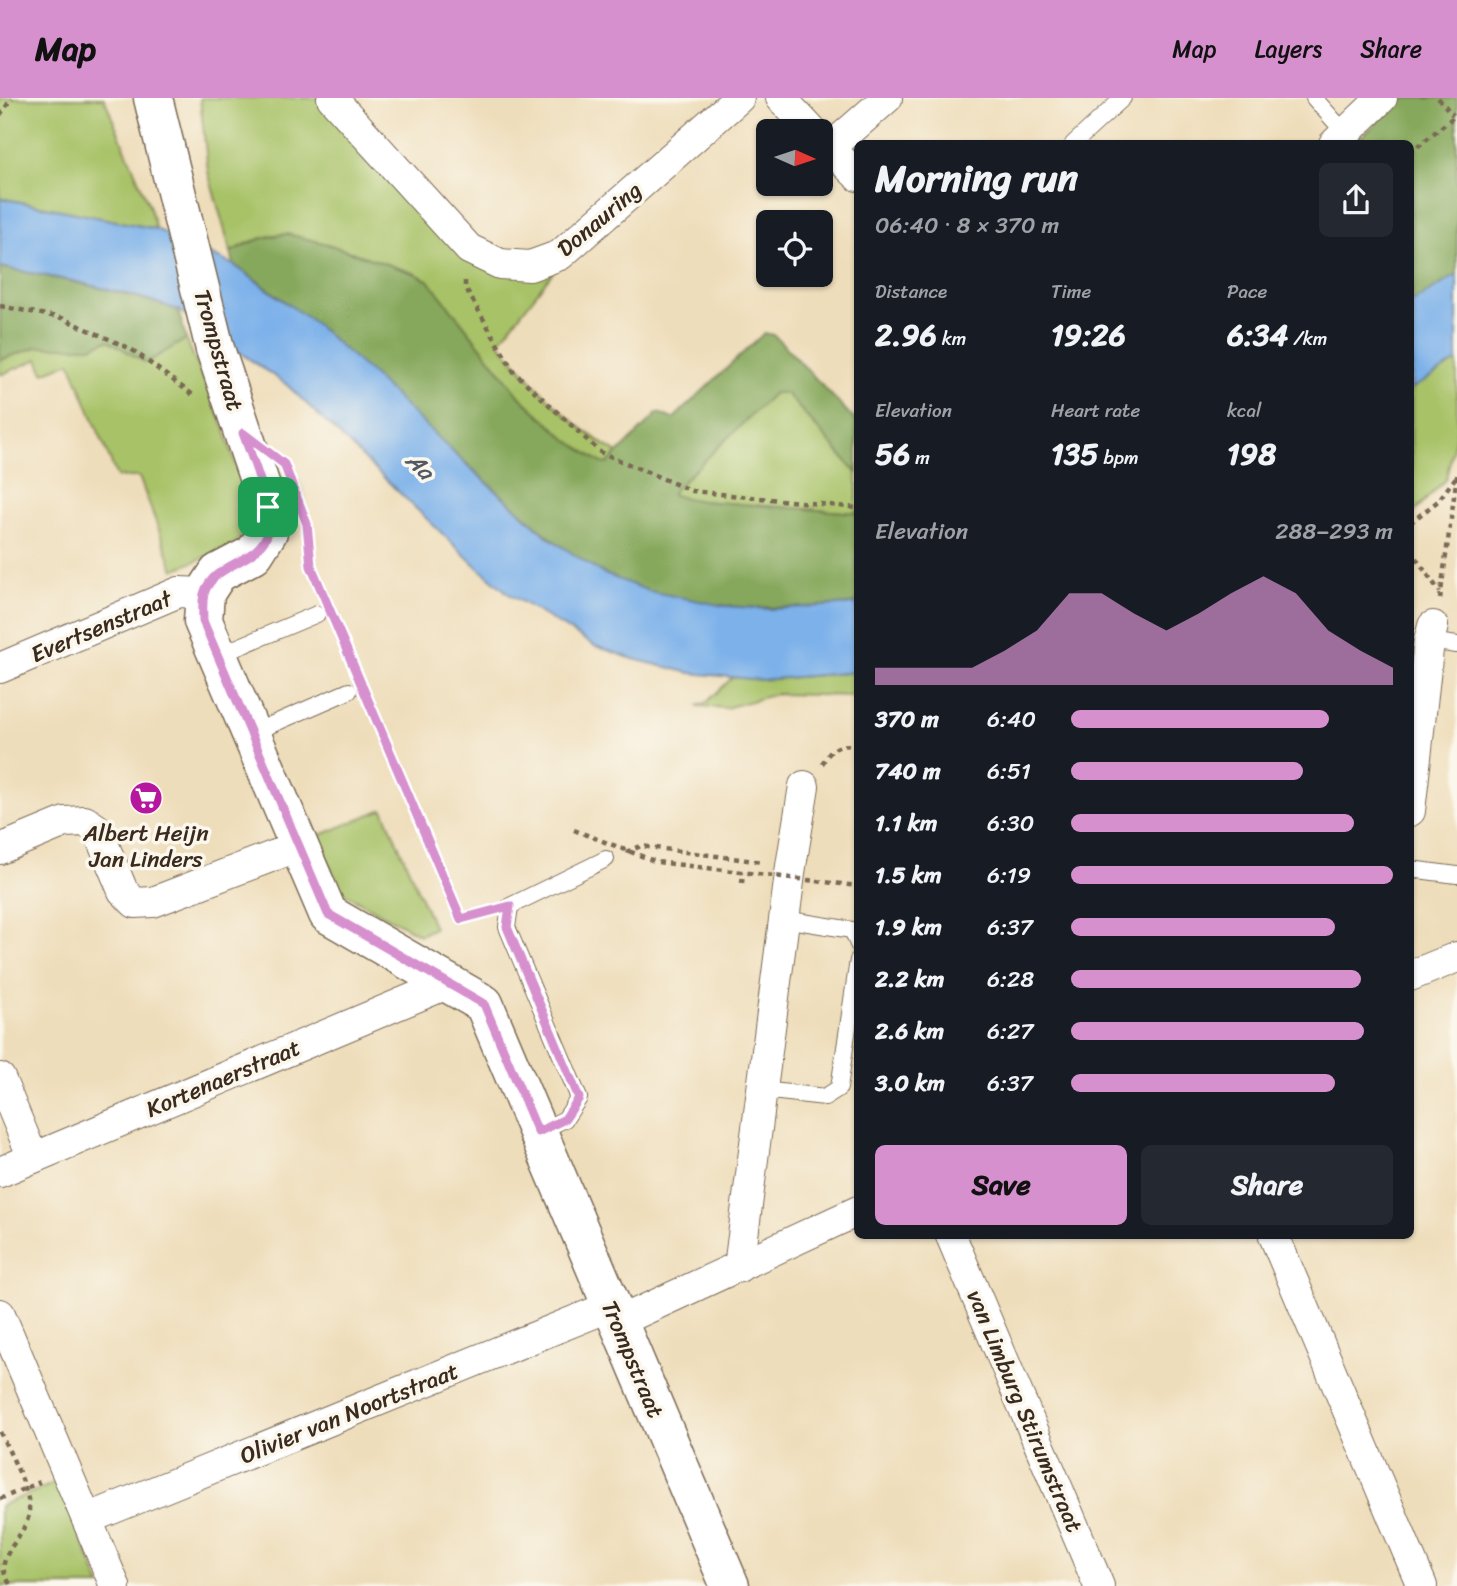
<!DOCTYPE html>
<meta charset="utf-8">
<style>
body{margin:0;font-family:Sriracha,sans-serif;background:#242831;color:#f1f3f6;height:100vh;display:flex;flex-direction:column;font-size:26px;white-space:nowrap}
*{box-sizing:border-box;margin:0}
p{font-size:23px;color:#9ea1a6}
.icon{flex:none;width:38px;height:38px;fill:none;stroke:currentColor;stroke-width:2;stroke-linecap:round;stroke-linejoin:round}
.map{position:relative;flex:1;overflow:hidden}
.side{position:absolute;left:854px;top:42px;width:560px;height:1099px;display:flex;flex-direction:column;background:#171b24;border-radius:10px;box-shadow:0 2px 5px #0004}
.side>*{flex:none}
.needle{width:46px;rotate:93deg}
.buttons{position:absolute;left:756px;top:21px;display:grid;gap:14px}
.buttons a{display:grid;place-items:center;width:77px;height:77px;border-radius:10px;background:#171b24;box-shadow:0 2px 5px #0004;font-size:35px}
.pin{position:absolute;display:grid;place-items:center;width:60px;height:60px;color:#fff;margin:-30px;border-radius:14px;box-shadow:0 4px 10px #0006}
.round{display:grid;place-items:center;flex:none;width:74px;height:74px;border-radius:10px;background:#242831}
.head{display:flex;align-items:center;justify-content:space-between;height:119px;padding:0 21px}
h1{font-size:38px;font-weight:700;line-height:52px}
.stats{display:grid;grid-template-columns:repeat(3,1fr);gap:10px;height:119px;padding:7px 21px}
.stats div{display:grid;align-content:center}
.stats b{font-size:30px;font-weight:700}
.stats small{font-size:19px;font-weight:400}
.stats p{font-size:19px}
.chart{height:196px;padding:14px 21px}
.chart p{display:flex;justify-content:space-between}
.chart svg{width:100%;height:126px;margin-top:7px;fill:#d690ce;opacity:.7}
.action{display:flex;gap:14px;margin-top:auto;padding:14px 21px}
.action a{flex:1;height:80px;border-radius:10px;background:#d690ce;color:#111;font-size:28px;font-weight:700;line-height:80px;text-align:center}
.action a+a{background:#242831;color:#f1f3f6}
ul{padding:0 21px;list-style:none;font-size:23px}
li{display:grid;grid-template-columns:112px 84px 1fr;align-items:center;height:52px}
li i{height:18px;border-radius:9px;background:#d690ce}
header{display:flex;align-items:center;gap:42px;box-sizing:border-box;height:98px;padding:0 35px;background:#d690ce;color:#111}
header strong{font-size:33px}
nav{display:flex;gap:38px;margin-inline-start:auto;font-size:24px}
.map>svg:first-child{display:block}
.green{fill:#a8c268;stroke:#727643;stroke-width:2}
.forest{fill:#86a85c;stroke:#60693d;stroke-width:2}
.water{fill:#7cb1ea;stroke:#5c6e84;stroke-width:2}
.lines{fill:none;stroke-linecap:round;stroke-linejoin:round}
.lane-casing{stroke:#7a6955;stroke-width:18}
.street-casing{stroke:#7a6955;stroke-width:32}
.secondary-casing{stroke:#7a6955;stroke-width:41}
.path{stroke:#7a6955;stroke-width:4.5;stroke-dasharray:5 5;stroke-linecap:butt}
.lane{stroke:#fff;stroke-width:16}
.street{stroke:#fff;stroke-width:30}
.secondary{stroke:#fff;stroke-width:38}
.path-bridge{stroke:#7a6955;stroke-width:4.5;stroke-dasharray:5 5;stroke-linecap:butt}
.route-casing{stroke:#fff;stroke-width:14}
.route{stroke:#d690ce;stroke-width:9}
.labels{text-anchor:middle;stroke-width:7;stroke-linejoin:round;paint-order:stroke}
.street-label{font-size:23px;fill:#3b2a1e;stroke:#fbf7ec}
.poi-label{font-size:23px;fill:#3b2a1e;stroke:#fbf7ec}
.water-label{font-size:24px;font-style:italic;fill:#525965;stroke:#fbf7ec}
</style>
<header>
<strong>Map</strong>
<nav><a>Map</a><a>Layers</a><a>Share</a></nav>
</header>
<div class="map">
<svg width="1457" height="1488" viewBox="0 0 1457 1488">
<rect width="100%" height="100%" fill="#fbf7ec"/>
<filter id="ink" filterUnits="userSpaceOnUse"><feTurbulence type="fractalNoise" baseFrequency=".0143" numOctaves="2"/><feDisplacementMap in="SourceGraphic" scale="14" xChannelSelector="R" yChannelSelector="G"/><feConvolveMatrix kernelMatrix="1 2 1 2 8 2 1 2 1" color-interpolation-filters="sRGB"/></filter>
<filter id="wash" filterUnits="userSpaceOnUse"><feTurbulence type="fractalNoise" baseFrequency=".00686" numOctaves="4" result="noise"/><feDisplacementMap in="SourceGraphic" scale="28" xChannelSelector="R" yChannelSelector="G"/><feGaussianBlur stdDeviation="1.57" result="paint"/><feColorMatrix in="noise" values="0 0 0 0 0 0 0 0 0 0 0 0 0 0 0 0 0 1.4 0 .05"/><feComposite in="paint" operator="in"/></filter>
<g filter="url(#wash)">
<rect width="100%" height="100%" fill="#eeddba"/>
<g class="green">
<polygon points="0,0 104,0 149,107 156,131 0,100"/>
<path d="M200 0H322L457 139 553 174 499 244C533 286 571 329 618 355L607 366 602 365 566 341 521 300 429 183 416 176 327 146 287 136 273 137 250 144 231 154 208 74Z"/>
<polygon points="186,241 224,329 248,408 248,435 230,449 174,472 139,379 117,379 70,264 44,275 38,261 0,277 0,262 37,249 91,249 108,242 146,265"/>
<polygon points="1457,263 1457,332 1446,381 1411,417 1411,291"/>
<polygon points="774,295 786,295 857,375 857,415 701,403 672,398 673,392"/>
<polygon points="857,574 857,598 776,596 726,610 697,608 707,604 733,579 762,582"/>
<polygon points="383,711 434,830 420,837 340,793 318,738"/>
<polygon points="57,1384 101,1488 0,1488 0,1408"/>
</g>
<g class="forest">
<polygon points="1404,0 1457,0 1457,177 1411,205 1410,46 1353,46"/>
<path d="M287 136 327 146 416 176 429 183 521 300 566 341 602 365 607 366 658 315 673 321 764 235 774 237 857 324V375L786 295H774L674 392 672 397 701 403 857 415V505C774 514 681 514 603 475 564 456 527 419 495 391 408 315 331 231 234 167L231 154C249 144 266 137 287 136Z"/>
<path d="M0 169C60 181 120 192 178 212L186 241 146 265 108 242 91 249H37L0 262Z"/>
</g>
<g class="water">
<polygon points="0,100 156,131 234,167 313,224 370,274 456,357 548,439 602,475 649,493 725,508 770,511 857,506 857,574 761,582 690,575 633,561 595,548 509,496 474,466 287,287 178,212 142,200 78,184 0,169"/>
<polygon points="1457,177 1457,263 1411,291 1411,205"/>
</g>
</g>
<g filter="url(#ink)">
<g class="lines">
<defs>
<g id="lane">
<polyline points="1314,0 1345,35"/>
<polyline points="1073,46 1123,0"/>
<polyline points="1429,543 1457,547"/>
<polyline points="219,557 317,516"/>
<polyline points="252,635 349,593"/>
<polyline points="1410,771 1457,777"/>
<polyline points="784,821 852,832 858,846"/>
<polyline points="762,992 825,999 839,990 858,862"/>
<polyline points="538,1034 565,1021 579,1000 507,829 510,808 606,761"/>
</g>
<g id="street">
<polyline points="332,0 469,151 500,166 530,168 560,157 739,0"/>
<polyline points="781,0 812,33"/>
<polyline points="821,42 858,78"/>
<polyline points="1334,46 1382,0"/>
<polyline points="829,51 887,0"/>
<polyline points="0,570 179,494 205,495"/>
<polyline points="1410,713 1429,543 1433,528"/>
<polyline points="0,751 65,724 85,723 97,731 123,793 135,805 153,804 299,748"/>
<polyline points="1410,878 1457,859"/>
<polyline points="0,980 33,1060"/>
<polyline points="0,1074 447,886"/>
<polyline points="951,1138 1099,1488"/>
<polyline points="1274,1138 1422,1488"/>
<polyline points="739,1169 791,768 804,688"/>
<polyline points="0,1216 115,1488"/>
<polyline points="618,1224 858,1113"/>
<polyline points="87,1421 611,1208"/>
</g>
<polyline id="secondary" points="153,0 215,251 268,409 268,434 254,456 218,475 205,495 203,523 328,816 484,906 730,1488"/>
</defs>
<use href="#lane" class="lane-casing"/>
<use href="#street" class="street-casing"/>
<use href="#secondary" class="secondary-casing"/>
<g class="path">
<polyline points="1438,0 1453,17"/>
<polyline points="0,17 12,0"/>
<polyline points="1410,55 1457,16"/>
<polyline points="465,183 465,189 514,274 600,354 692,393 858,410"/>
<polyline points="0,208 62,220 131,251 193,297"/>
<polyline points="304,418 307,426 311,468 321,493"/>
<polyline points="1410,425 1438,403 1456,379"/>
<polyline points="1410,452 1440,494"/>
<polyline points="1440,501 1457,377"/>
<polyline points="336,527 354,571"/>
<polyline points="369,605 461,821 485,815"/>
<path d="M822 666C831 650 840 645 858 648"/>
<polyline points="626,754 641,748 762,764"/>
<polyline points="742,785 743,774"/>
<path d="M0 1334C9 1355 31 1391 29 1415 27 1435 0 1455 4 1473 5 1478 9 1484 11 1488"/>
<polyline points="0,1401 40,1384"/>
</g>
<use href="#lane" class="lane"/>
<use href="#street" class="street"/>
<use href="#secondary" class="secondary"/>
<polyline class="path-bridge" points="574,732 657,764 858,788"/>
</g>
</g>
<g class="lines" filter="url(#ink)">
<defs>
<path id="route" d="M243 335 284 366 307 426 311 468 461 821 510 808 507 829 579 1000 565 1021 538 1034 484 906 328 816 203 523C203 515 202 504 204 496 213 464 259 466 268 434 274 412 251 358 243 335Z"/>
</defs>
<use href="#route" class="route-casing"/>
<use href="#route" class="route"/>
</g>
<defs>
<symbol id="supermarket-disc" viewBox="-11 -11 22 22"><circle r="9.5" fill="#b5179e" stroke="#fbf7ec"/><path d="M-6-5.5h2.5l.6 2H6L4.5 2H-2.5L-4.4-4H-6ZM-1.5 3.2a1.3 1.3 0 1 0 .1 0ZM3 3.2a1.3 1.3 0 1 0 .1 0Z" fill="#fff"/></symbol>
</defs>
<g fill-rule="evenodd">
<use href="#supermarket-disc" x="127" y="681" width="38" height="38"/>
</g>
<g class="labels">
<g class="street-label">
<text transform="translate(599 121) rotate(-40)" y="8">Donauring</text>
<text transform="translate(219 252) rotate(74)" y="8">Trompstraat</text>
<text transform="translate(101 528) rotate(-23)" y="8">Evertsenstraat</text>
<text transform="translate(223 980) rotate(-23)" y="8">Kortenaerstraat</text>
<text transform="translate(633 1261) rotate(67)" y="8">Trompstraat</text>
<text transform="translate(1025 1313) rotate(67)" y="8">van Limburg Stirumstraat</text>
<text transform="translate(349 1315) rotate(-22)" y="8">Olivier van Noortstraat</text>
</g>
<g class="poi-label">
<text x="146" y="743">Albert Heijn<tspan x="146" dy="26">Jan Linders</tspan></text>
</g>
<g class="water-label">
<text transform="translate(420 368) rotate(44)" y="8">Aa</text>
</g>
</g>
</svg>
<div class="buttons">
<a><svg class="needle" viewBox="-14 -14 28 28"><path d="M0-13l5 13h-10z" fill="#e53935"/><path d="M0 13l5-13h-10z" fill="#9ea1a6"/></svg></a>
<a><svg class="icon" aria-label="locate" viewBox="0 0 24 24"><circle cx="12" cy="12" r="6"/><path d="M12 2v4M12 18v4M2 12h4M18 12h4"/></svg></a>
</div>
<div class="pin" style="left:268px;top:409px;background:#1e9e55"><svg class="icon" aria-label="arrive" viewBox="0 0 24 24"><path d="M6 21V4h12l-3 4 3 4H6"/></svg></div>
<section class="side">
<div class="head"><div><h1>Morning run</h1><p>06:40 · 8 × 370 m</p></div><a class="round"><svg class="icon" aria-label="share" viewBox="0 0 24 24"><path d="M12 15V3M7 8l5-5 5 5M5 13v7h14v-7"/></svg></a></div>
<div class="stats">
<div><p>Distance</p><b>2.96<small> km</small></b></div>
<div><p>Time</p><b>19:26</b></div>
<div><p>Pace</p><b>6:34<small> /km</small></b></div>
</div>
<div class="stats">
<div><p>Elevation</p><b>56<small> m</small></b></div>
<div><p>Heart rate</p><b>135<small> bpm</small></b></div>
<div><p>kcal</p><b>198</b></div>
</div>
<div class="chart"><p><span>Elevation</span>288–293 m</p>
<svg viewBox="0 0 160 44" preserveAspectRatio="none"><path d="M0 44V38L10 38L20 38L30 38L40 32L50 25L60 12L70 12L80 19L90 25L100 19L110 12L120 6L130 12L140 25L150 32L160 38V44z"/></svg>
</div>
<ul>
<li><b>370 m</b>6:40<i style="width:80%"></i></li>
<li><b>740 m</b>6:51<i style="width:72%"></i></li>
<li><b>1.1 km</b>6:30<i style="width:88%"></i></li>
<li><b>1.5 km</b>6:19<i style="width:100%"></i></li>
<li><b>1.9 km</b>6:37<i style="width:82%"></i></li>
<li><b>2.2 km</b>6:28<i style="width:90%"></i></li>
<li><b>2.6 km</b>6:27<i style="width:91%"></i></li>
<li><b>3.0 km</b>6:37<i style="width:82%"></i></li>
</ul>
<div class="action"><a>Save</a><a>Share</a></div>
</section>
</div>
